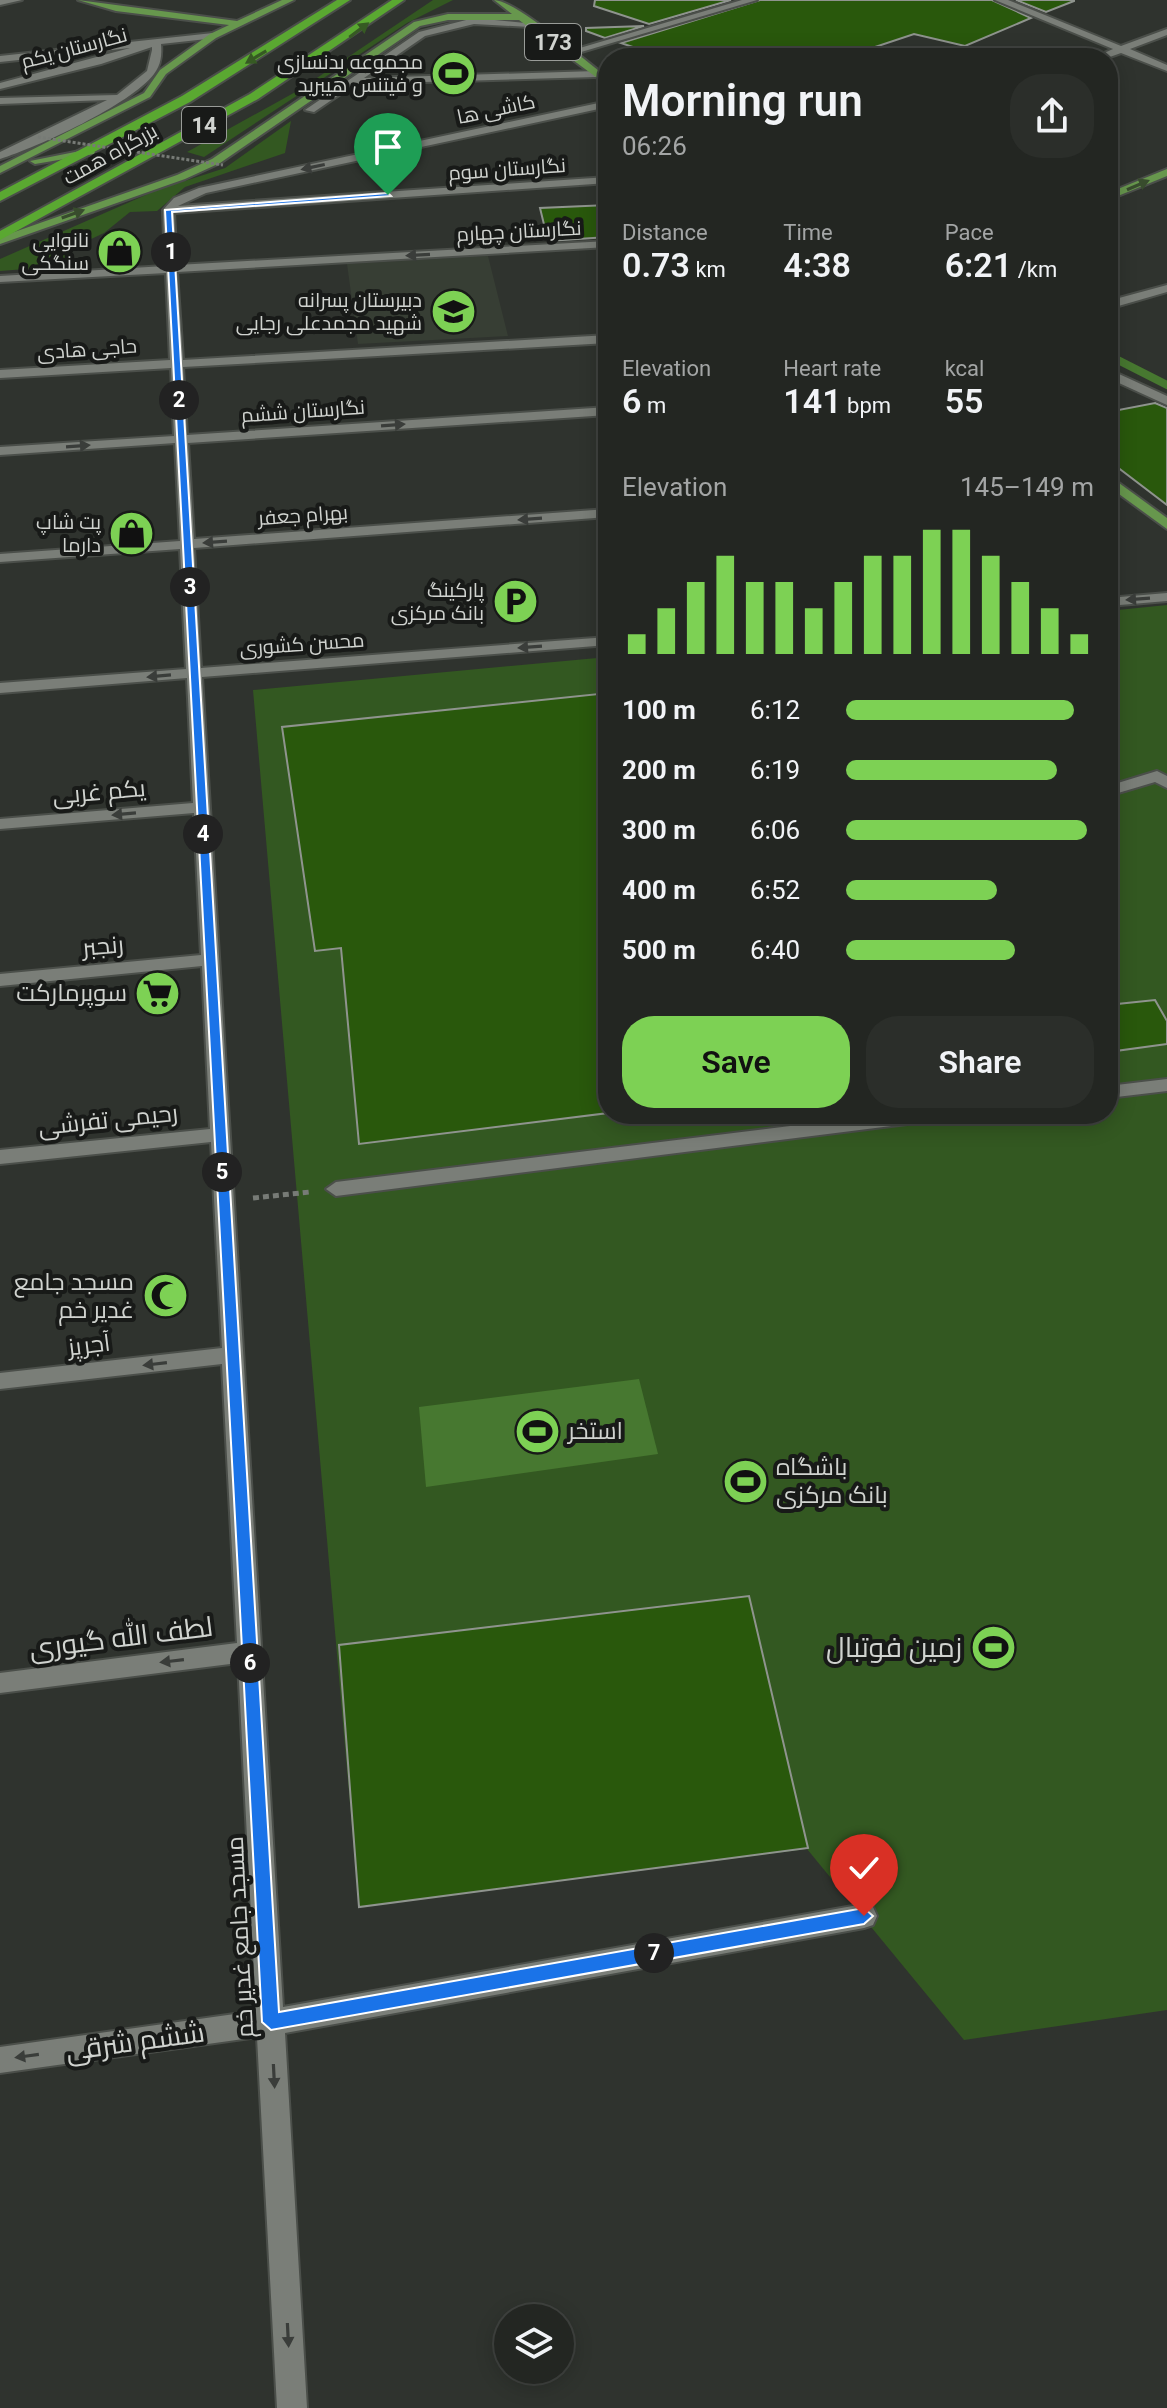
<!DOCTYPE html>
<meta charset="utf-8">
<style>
body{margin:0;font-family:Roboto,Cairo,sans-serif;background:#2b2e2a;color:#f1f3f6;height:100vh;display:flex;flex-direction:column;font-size:30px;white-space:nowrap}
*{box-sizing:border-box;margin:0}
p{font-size:26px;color:#a3a5a5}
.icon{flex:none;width:44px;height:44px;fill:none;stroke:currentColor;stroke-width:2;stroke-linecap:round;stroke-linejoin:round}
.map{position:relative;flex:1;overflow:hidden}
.drawer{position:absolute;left:598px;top:48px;width:520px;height:1076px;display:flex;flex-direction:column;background:#232622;border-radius:32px;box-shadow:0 4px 20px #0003,0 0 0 2px #404340}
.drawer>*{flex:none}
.controls{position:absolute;left:494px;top:2304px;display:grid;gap:16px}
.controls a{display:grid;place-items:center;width:80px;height:80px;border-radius:50%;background:#232622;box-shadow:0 4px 20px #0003,0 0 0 2px #404340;font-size:40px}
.pin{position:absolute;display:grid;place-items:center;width:68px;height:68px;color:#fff;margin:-82px -34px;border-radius:50% 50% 50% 0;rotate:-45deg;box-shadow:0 0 8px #0007}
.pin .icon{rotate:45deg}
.km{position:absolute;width:40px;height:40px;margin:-20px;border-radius:50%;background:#222;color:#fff;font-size:22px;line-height:40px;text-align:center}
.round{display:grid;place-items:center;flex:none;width:84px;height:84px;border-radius:32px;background:#2b2e2a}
.headline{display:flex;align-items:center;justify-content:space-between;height:136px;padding:0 24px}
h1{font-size:44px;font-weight:600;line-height:60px}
.figures{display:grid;grid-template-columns:repeat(3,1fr);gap:12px;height:136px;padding:8px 24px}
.figures div{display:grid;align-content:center}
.figures b{font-size:34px;font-weight:600}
.figures small{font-size:22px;font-weight:400}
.figures p{font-size:22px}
.chart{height:224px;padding:16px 24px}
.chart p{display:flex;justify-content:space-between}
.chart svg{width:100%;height:144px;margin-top:8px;stroke:#7dd154;stroke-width:6}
.cta{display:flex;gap:16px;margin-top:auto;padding:16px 24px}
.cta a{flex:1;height:92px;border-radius:32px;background:#7dd154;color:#111;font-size:32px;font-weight:600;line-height:92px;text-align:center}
.cta a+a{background:#2b2e2a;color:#f1f3f6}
ul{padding:0 24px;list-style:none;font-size:26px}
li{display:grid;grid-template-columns:128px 96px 1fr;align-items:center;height:60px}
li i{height:20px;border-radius:10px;background:#7dd154}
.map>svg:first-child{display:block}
.built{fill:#373e34}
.green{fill:#335821}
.water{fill:#477830}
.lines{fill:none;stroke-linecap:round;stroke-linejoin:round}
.stream{stroke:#477830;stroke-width:8}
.building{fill:#29580c;stroke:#8f948e;stroke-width:2}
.minor-casing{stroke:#4b4f4a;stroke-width:4}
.major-casing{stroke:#4b4f4a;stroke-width:4}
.highway-casing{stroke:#4b4f4a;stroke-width:4}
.path-far1{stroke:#777b76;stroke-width:3;stroke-dasharray:3 2;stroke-linecap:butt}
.path{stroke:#777b76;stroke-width:5;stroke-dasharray:6 4;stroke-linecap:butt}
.minor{fill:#7a7e78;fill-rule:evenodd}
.major{fill:#67974d;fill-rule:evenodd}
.highway{fill:#5aa831;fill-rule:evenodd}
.path-bridge{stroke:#777b76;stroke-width:3;stroke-dasharray:3 2;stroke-linecap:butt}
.oneway{fill:#365a23}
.oneway2{fill:#3a3d3a}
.oneway3{fill:#384c2d}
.route{fill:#1a73e8;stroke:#fff;stroke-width:2}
.labels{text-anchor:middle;stroke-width:8;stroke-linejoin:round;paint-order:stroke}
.far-street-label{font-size:20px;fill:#d0d3cf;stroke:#181a18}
.far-poi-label{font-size:20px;fill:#d0d3cf;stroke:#181a18;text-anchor:end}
.shield{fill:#181a18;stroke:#999c98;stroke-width:2}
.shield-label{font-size:22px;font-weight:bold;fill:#d0d3cf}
.street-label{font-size:24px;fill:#d0d3cf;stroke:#181a18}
.poi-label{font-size:24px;fill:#d0d3cf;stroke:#181a18;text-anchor:end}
.near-street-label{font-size:28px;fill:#d0d3cf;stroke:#181a18}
.near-poi-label{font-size:28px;fill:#d0d3cf;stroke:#181a18;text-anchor:end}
</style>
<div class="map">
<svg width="1167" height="2408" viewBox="0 0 1167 2408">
<rect width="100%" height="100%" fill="#2f332e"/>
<polygon class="built" points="488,256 508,336 358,344 347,264"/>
<g class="green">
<polygon points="433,0 453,0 407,23 204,157 187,152 299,90"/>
<polygon points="291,121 285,153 185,187 157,211 130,212 104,233 72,248 64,266 0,271 0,259 157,190 225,168"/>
<polygon points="1167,605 1167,2010 964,2040 807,1849 359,1907 253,690 608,657 608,1114 1108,1114 1108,611"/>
</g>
<polygon class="water" points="639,1379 658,1454 426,1487 419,1407"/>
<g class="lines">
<polyline class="stream" points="1108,355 1167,385"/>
</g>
<g class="building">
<polygon points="595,0 731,0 649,24 594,6"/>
<polygon points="760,0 992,0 1031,18 965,46 914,34 842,58 665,58 621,43"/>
<polygon points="1016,0 1074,0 1074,1 1046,12"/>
<polygon points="644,26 605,38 586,31 586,28"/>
<polygon points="608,205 608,237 548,241 540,208"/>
<polygon points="1155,403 1167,408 1167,505 1108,460 1108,412"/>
<polygon points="608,693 608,1113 359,1144 341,948 315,951 282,727"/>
<polygon points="1155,1000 1167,1021 1167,1044 1108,1052 1108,1005"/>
<polygon points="749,1596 808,1848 359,1907 339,1645"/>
</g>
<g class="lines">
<defs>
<g id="minor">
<polygon points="0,0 22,0 0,5"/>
<polygon points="742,0 757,0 571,55 563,53"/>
<polygon points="995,0 1008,0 1121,46 1167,29 1167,35 1130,49 1167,65 1167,71 1121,53 1107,58 1093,58 1113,49"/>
<polygon points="474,18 535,24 530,27 474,24 425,36 364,78 596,71 601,74 596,77 355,84 314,112 305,110 419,32"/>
<path d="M213 33 216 38 161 44C162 55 161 65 154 74 130 105 38 147 0 159V152L107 100 0 104V98L117 95 147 71 152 50V47L101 64 0 89V83L130 48 0 62V56Z"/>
<polygon points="608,101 608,107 206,193 178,206 608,177 608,183 174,213 177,265 608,241 608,247 177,272 183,360 608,335 608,343 183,367 187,435 608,407 608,415 188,443 194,539 608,509 608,517 194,548 201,668 608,637 608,645 202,677 283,2007 864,1904 873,1907 877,1916 873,1925 864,1928 285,2033 307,2408 277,2408 257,2037 0,2073 0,2047 256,2011 238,1663 0,1693 0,1673 237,1643 222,1364 0,1389 0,1373 222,1348 211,1142 0,1164 0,1150 210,1129 202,966 0,986 0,974 201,955 194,813 0,829 0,819 193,803 187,678 0,693 0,683 186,669 180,549 0,562 0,554 180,541 175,443 0,455 0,447 174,436 171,368 0,378 0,370 170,360 166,273 0,282 0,276 165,266 163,210 174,198 199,188"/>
<polygon points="1167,285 1167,292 1108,309 1108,301"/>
<polygon points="1108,369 1167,396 1167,405 1108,378"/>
<polygon points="1167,593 1167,601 1108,606 1108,598"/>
<polygon points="1157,771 1167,776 1167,788 1155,782 1108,796 1108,786"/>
<polygon points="1167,1079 1167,1091 1108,1098 1108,1086"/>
<polygon points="887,1114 949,1114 939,1120 336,1196 326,1189 336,1182"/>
</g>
<g id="major">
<polygon points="78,0 237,21 282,0 294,0 216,38 166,74 150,97 0,173 0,166 144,93 160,70 210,34 229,25 116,11"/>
<path d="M494 0C515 0 587 62 608 78V86L519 20H448L420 26 220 163 185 179 0 244V237L177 175 212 159 414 22 448 14H512Z"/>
<polygon points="90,149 95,152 94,154 35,164 30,161"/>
<polygon points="1167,169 1167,176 1108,200 1108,193"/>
<polygon points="1108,475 1167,518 1167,529 1108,486"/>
</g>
<g id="highway">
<polygon points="337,0 350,0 190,102 0,201 0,192 182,96"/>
<polygon points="392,0 404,0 258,99 0,240 0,231 250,94"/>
</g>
</defs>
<use href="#minor" class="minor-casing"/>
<use href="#major" class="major-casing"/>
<use href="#highway" class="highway-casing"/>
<polyline class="path-far1" points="1108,343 1119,349"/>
<polyline class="path" points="253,1198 310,1192"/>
<use href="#minor" class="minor"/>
<use href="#major" class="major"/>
<use href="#highway" class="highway"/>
<polyline class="path-bridge" points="38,137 223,165"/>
</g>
<defs><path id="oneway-solid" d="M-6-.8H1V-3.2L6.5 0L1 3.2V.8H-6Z" transform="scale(2)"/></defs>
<g class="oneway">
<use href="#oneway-solid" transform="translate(359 30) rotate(-37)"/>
<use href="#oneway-solid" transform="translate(256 57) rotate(149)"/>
</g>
<g class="oneway2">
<use href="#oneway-solid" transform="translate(313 167) rotate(168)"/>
<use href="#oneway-solid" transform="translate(418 255) rotate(177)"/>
<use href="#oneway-solid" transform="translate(393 425) rotate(-4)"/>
<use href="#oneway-solid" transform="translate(78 446) rotate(-4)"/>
<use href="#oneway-solid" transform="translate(530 519) rotate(176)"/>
<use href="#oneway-solid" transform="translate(215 542) rotate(176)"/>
<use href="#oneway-solid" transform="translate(1138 599) rotate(176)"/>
<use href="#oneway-solid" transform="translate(530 647) rotate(176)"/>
<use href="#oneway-solid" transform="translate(159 676) rotate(175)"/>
<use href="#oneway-solid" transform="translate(124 814) rotate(175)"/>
<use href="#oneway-solid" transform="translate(155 1364) rotate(173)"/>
<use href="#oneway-solid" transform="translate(172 1661) rotate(173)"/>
<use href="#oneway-solid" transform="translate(27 2056) rotate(172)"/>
<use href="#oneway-solid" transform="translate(274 2076) rotate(87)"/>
<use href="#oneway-solid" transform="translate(288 2335) rotate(87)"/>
</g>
<g class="oneway3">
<use href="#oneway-solid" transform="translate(1138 185) rotate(-23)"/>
<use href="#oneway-solid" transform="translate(73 214) rotate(-20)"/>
</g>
<polygon class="route" points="388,193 391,196 172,212 279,2012 864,1908 873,1916 864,1924 271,2030 262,2022 165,210"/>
<defs>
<symbol id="stadium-disc" viewBox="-11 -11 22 22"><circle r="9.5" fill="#7dd154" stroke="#181a18"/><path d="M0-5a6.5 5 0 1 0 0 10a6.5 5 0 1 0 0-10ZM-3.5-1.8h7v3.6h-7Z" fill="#111"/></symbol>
<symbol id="shop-disc" viewBox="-11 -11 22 22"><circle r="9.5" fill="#7dd154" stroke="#181a18"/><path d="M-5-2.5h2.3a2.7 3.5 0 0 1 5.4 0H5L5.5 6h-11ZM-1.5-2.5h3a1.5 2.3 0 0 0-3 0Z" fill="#111"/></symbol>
<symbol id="school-disc" viewBox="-11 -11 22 22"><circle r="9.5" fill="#7dd154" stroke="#181a18"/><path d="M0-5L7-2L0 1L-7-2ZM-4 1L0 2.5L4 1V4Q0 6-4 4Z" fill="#111"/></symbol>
<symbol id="parking-disc" viewBox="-11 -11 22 22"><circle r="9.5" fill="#7dd154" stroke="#181a18"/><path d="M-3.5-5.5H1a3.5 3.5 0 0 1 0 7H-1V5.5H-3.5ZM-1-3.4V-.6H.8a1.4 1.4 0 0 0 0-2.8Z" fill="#111"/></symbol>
<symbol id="supermarket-disc" viewBox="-11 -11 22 22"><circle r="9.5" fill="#7dd154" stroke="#181a18"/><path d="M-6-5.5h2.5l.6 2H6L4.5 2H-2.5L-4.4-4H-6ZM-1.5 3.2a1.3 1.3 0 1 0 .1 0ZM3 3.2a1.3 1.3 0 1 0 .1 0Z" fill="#111"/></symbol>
<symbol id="mosque-disc" viewBox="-11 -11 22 22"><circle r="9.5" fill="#7dd154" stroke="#181a18"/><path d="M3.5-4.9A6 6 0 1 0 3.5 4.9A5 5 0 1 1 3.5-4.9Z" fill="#111"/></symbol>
</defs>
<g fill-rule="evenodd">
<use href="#stadium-disc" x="428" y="48" width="51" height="51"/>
<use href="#shop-disc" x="94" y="226" width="51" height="51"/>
<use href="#school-disc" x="428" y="286" width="51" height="51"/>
<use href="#shop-disc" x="106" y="508" width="51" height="51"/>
<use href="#parking-disc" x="490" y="576" width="51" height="51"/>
<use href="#supermarket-disc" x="132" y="968" width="51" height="51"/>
<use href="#mosque-disc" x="140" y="1270" width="51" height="51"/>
<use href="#stadium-disc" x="512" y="1406" width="51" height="51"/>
<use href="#stadium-disc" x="720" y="1456" width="51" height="51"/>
<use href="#stadium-disc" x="968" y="1622" width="51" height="51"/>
</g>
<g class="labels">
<g class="far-street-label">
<text transform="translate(74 48) rotate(-15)" y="7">نگارستان یکم</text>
<text transform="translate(496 109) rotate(-12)" y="7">کاشی ها</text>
<text transform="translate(110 154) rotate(-29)" y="7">بزرگراه همت</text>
<text transform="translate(507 169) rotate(-4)" y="7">نگارستان سوم</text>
<text transform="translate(519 231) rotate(-3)" y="7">نگارستان چهارم</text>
<text transform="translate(87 349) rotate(-4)" y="7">حاجی هادی</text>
<text transform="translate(303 411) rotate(-4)" y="7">نگارستان ششم</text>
<text transform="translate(303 515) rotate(-4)" y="7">بهرام جعفر</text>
<text transform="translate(302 644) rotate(-4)" y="7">محسن کشوری</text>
</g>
<g class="far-poi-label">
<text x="423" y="69">مجموعه بدنسازی<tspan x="423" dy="23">و فیتنس هیبرید</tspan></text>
<text x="89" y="247">نانوایی<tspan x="89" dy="23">سنگکی</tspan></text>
<text x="422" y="307">دبیرستان پسرانه<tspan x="422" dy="23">شهید مجمدعلی رجایی</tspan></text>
<text x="101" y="529">پت شاپ<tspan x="101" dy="23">دارما</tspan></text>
<text x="484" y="597">پارکینگ<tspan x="484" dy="23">بانک مرکزی</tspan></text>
</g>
<g class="shield">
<rect x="525" y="24" width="56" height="36" rx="6"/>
<rect x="182" y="107" width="44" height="36" rx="6"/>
</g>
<g class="shield-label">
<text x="553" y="50">173</text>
<text x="204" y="133">14</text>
</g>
<g class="street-label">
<text transform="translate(99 792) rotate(-5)" y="8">یکم غربی</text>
<text transform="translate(103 946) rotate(-5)" y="8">رنجبر</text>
<text transform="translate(108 1120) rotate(-6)" y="8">رحیمی تفرشی</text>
<text transform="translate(89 1345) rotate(-7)" y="8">آجرپز</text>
<text transform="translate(240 1937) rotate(-93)" y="8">مسجد جامع غدیر خم</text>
</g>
<g class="poi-label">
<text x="127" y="1001">سوپرمارکت</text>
<text x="134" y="1290">مسجد جامع<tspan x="134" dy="28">غدیر خم</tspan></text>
<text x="568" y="1439" text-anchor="start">استخر</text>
<text x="776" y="1475" text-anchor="start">باشگاه<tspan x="776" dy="28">بانک مرکزی</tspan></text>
</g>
<g class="near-street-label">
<text transform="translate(121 1637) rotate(-7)" y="10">لطف الله گیوری</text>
<text transform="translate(135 2041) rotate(-8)" y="10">ششم شرقی</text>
</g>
<g class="near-poi-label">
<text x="962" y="1657">زمین فوتبال</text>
</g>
</g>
</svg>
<div class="controls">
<a><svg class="icon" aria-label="layers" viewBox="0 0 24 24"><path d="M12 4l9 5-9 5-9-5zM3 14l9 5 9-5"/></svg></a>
</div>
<div class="pin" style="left:388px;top:195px;background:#1e9e55"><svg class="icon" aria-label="arrive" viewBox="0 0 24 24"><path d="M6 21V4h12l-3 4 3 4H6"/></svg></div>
<div class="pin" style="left:864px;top:1916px;background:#d93025"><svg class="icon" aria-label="check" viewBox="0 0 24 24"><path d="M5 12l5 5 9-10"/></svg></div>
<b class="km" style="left:171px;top:252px">1</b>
<b class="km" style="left:179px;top:400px">2</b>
<b class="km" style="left:190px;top:587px">3</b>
<b class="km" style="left:203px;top:834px">4</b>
<b class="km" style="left:222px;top:1172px">5</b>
<b class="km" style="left:250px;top:1663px">6</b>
<b class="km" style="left:654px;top:1953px">7</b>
<section class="drawer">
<div class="headline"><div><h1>Morning run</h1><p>06:26</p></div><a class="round"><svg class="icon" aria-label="share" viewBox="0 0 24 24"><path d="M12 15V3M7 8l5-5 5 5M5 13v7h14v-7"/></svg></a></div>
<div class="figures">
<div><p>Distance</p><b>0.73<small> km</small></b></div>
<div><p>Time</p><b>4:38</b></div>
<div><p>Pace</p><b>6:21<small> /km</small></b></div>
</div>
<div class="figures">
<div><p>Elevation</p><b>6<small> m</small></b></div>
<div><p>Heart rate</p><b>141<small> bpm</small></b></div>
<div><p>kcal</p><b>55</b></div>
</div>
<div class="chart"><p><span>Elevation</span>145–149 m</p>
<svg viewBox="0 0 160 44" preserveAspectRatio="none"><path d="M5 44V38M15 44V30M25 44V22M35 44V14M45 44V22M55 44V22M65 44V30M75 44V22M85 44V14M95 44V14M105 44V6M115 44V6M125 44V14M135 44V22M145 44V30M155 44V38"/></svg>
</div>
<ul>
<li><b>100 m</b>6:12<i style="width:92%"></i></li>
<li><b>200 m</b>6:19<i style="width:85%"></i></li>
<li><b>300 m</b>6:06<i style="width:97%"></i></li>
<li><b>400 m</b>6:52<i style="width:61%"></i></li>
<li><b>500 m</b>6:40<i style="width:68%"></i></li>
</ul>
<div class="cta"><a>Save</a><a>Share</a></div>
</section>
</div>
